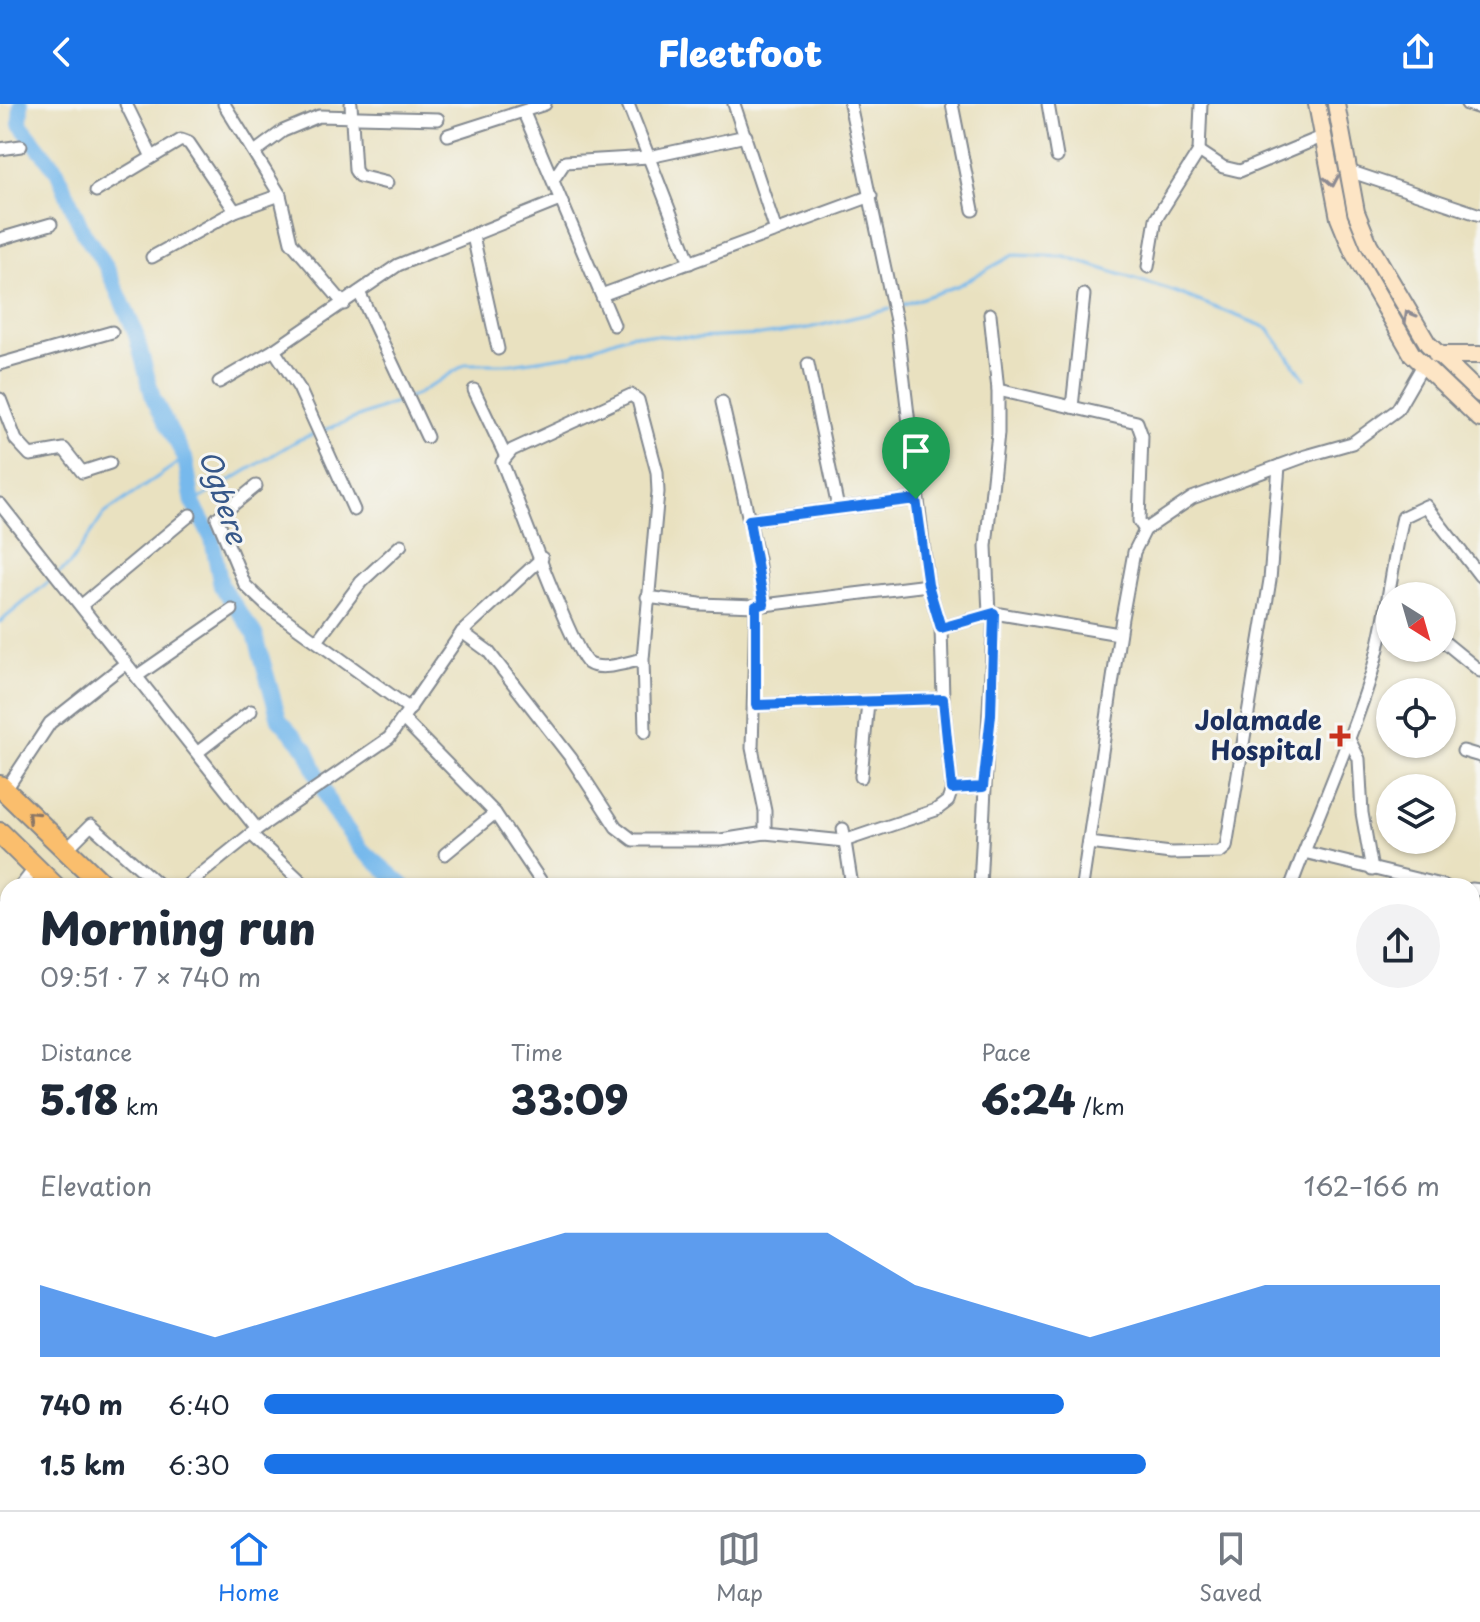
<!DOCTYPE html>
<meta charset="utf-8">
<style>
body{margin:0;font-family:"Playpen Sans",sans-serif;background:#f2f2f3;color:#1f2937;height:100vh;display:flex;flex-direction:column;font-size:30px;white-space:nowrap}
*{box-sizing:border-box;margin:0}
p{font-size:26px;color:#747a83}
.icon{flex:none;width:44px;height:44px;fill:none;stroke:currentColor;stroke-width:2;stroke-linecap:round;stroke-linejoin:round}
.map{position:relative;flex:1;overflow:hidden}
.drawer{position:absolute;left:0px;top:774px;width:1480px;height:632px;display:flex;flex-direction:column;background:#fff;border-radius:24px 24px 0 0;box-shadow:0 2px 6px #0004}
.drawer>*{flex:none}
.needle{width:52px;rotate:143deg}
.controls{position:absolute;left:1376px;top:478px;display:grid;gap:16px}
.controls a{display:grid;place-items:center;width:80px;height:80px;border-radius:50%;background:#fff;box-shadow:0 2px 6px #0004;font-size:40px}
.pin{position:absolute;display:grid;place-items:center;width:68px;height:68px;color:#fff;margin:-82px -34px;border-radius:50% 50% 50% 0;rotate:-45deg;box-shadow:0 0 8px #0007}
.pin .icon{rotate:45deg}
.round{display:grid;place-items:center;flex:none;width:84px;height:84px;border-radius:42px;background:#f2f2f3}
.summary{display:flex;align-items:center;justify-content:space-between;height:136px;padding:0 40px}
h1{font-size:44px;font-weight:800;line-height:60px}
.stats{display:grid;grid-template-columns:repeat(3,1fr);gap:12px;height:136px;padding:8px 40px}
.stats div{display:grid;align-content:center}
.stats b{font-size:40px;font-weight:800}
.stats small{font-size:22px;font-weight:400}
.stats p{font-size:22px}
.chart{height:224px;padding:16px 40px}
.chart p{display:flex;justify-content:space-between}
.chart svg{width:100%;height:144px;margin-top:8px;fill:#1a73e8;opacity:.7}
ul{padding:0 40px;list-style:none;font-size:26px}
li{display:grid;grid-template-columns:128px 96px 1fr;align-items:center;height:60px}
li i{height:20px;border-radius:10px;background:#1a73e8}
header{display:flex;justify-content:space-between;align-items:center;height:104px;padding:0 40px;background:#1a73e8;color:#fff;font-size:36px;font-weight:800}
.menu{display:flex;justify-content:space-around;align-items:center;height:112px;border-top:2px solid #e0e1e3;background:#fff;font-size:22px;color:#747a83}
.menu a{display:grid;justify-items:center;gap:4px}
.menu .current{color:#1a73e8}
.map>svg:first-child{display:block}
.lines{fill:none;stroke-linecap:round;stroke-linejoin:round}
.stream{stroke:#77b9ec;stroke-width:3}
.river{stroke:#77b9ec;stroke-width:16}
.street-casing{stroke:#82888f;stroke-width:15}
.secondary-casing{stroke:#82888f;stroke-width:20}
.highway-casing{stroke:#82888f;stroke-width:24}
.street{stroke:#fff;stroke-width:11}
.secondary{stroke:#fde5c5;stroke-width:16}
.highway{stroke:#fabe6d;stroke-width:20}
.oneway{stroke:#8c8a92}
.oneway2{stroke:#8a7666}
.route-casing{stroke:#fff;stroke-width:16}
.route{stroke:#1a73e8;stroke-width:10}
.poi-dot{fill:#c8321e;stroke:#f6f6f2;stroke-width:3}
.labels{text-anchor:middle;stroke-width:6;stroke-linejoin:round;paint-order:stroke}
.poi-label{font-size:26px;font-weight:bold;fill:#1b2f5e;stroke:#f6f6f2;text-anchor:end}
.water-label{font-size:28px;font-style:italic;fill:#375889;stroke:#f6f6f2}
</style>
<header><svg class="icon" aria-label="back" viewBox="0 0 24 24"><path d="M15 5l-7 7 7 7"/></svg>Fleetfoot<svg class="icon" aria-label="share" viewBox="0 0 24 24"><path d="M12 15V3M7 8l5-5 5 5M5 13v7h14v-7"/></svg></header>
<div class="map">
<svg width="1480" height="1406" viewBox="0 0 1480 1406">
<rect width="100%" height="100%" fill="#f6f6f2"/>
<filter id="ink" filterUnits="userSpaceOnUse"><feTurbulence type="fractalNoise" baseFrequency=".0125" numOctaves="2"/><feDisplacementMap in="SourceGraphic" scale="16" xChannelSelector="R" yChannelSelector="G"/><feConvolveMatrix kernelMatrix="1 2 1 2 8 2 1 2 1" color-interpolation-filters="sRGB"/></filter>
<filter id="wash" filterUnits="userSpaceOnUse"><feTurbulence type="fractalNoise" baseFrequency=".006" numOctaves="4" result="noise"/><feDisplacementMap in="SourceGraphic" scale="32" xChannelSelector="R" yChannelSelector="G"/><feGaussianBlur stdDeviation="1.8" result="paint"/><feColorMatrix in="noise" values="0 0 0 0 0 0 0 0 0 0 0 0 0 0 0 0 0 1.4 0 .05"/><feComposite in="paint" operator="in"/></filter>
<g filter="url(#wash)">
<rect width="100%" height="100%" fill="#e9e1c0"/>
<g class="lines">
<g class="stream">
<polyline points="897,203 959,181 1013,151 1065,153 1173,187 1268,224 1304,274"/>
<polyline points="193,399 298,336 416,291 466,260 511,260 571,251 631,230 695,234 761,231 809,224 890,205"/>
<polyline points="58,470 70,460 104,410 185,354"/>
<polyline points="0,518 52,475"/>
</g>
<g class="river">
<polyline points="21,0 20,20 57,67 83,128 106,162 135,227 153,294 185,354 193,399 212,435 221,482 255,530 279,615 306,645 332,705 361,745 404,782"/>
<polyline points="738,1406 739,1398"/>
</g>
</g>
</g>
<g filter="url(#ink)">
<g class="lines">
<defs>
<g id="street">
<polyline points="126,0 152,53"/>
<polyline points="224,0 280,91 291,138 344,200"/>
<polyline points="351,0 355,66 359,72 387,79"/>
<polyline points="628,0 690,159"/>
<polyline points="734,0 776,127"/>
<polyline points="850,0 898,226 928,481 941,524 943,595 952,685"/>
<polyline points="952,0 973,106"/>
<polyline points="1048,0 1057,53"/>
<polyline points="1467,0 1480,4"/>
<polyline points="524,9 614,221"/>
<polyline points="448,31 545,0"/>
<polyline points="0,45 21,42"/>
<polyline points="256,47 283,27 319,12 438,15"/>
<polyline points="1199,47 1223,63 1240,67 1324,32"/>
<polyline points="1349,67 1480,111"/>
<polyline points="553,76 565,58 649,53 746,32"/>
<polyline points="96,87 181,36 189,39 235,107"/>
<polyline points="473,132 498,245"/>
<polyline points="0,135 51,120"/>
<polyline points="152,153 235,107 280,91"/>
<polyline points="1148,163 1156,115 1199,47 1201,0"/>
<polyline points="359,188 427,333"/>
<polyline points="604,190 871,92"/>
<polyline points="274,246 299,284 354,406"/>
<polyline points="0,260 112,228"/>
<polyline points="808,260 838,404"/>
<polyline points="219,278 274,246 398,161 560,96"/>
<polyline points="474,286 505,351"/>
<polyline points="998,286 1137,318 1142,332 1139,417 1145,426"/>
<polyline points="0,295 16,336 30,351 64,345 82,368 110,359"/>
<polyline points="722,298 758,455 764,500"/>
<polyline points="1072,303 1084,191"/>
<polyline points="256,382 217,414 245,481 266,501 410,605"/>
<polyline points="0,400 257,725"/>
<polyline points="749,416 916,395"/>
<polyline points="647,493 700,500 756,502 928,481"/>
<polyline points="83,500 190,411"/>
<polyline points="756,502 752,644 765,707 765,729"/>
<polyline points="989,510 986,442 998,329 998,286 990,210"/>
<polyline points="941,524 994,509 1119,530"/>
<polyline points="462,528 488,547 571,654 616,723 633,736 721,736 765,729 844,737 936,706 948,697 952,685 983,683"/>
<polyline points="1442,536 1480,567"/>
<polyline points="317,537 361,478 401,441"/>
<path d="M643 555C628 558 601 568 588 559 573 548 514 387 502 358L512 346 631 291 638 296 657 368 658 388 643 555 645 628"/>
<polyline points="137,572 232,506"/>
<polyline points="756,601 943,595"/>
<polyline points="403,615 495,709 544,782"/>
<polyline points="1349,635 1359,655 1362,709 1372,766"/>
<polyline points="1463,647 1480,652"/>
<polyline points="198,648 251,607"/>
<polyline points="861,673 868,598"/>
<polyline points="5,687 50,619 126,559"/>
<polyline points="843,725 852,782"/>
<polyline points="251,730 306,782"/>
<polyline points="1089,739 1171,749 1220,748 1226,743 1270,476 1279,362"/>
<polyline points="66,746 91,721 160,782"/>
<polyline points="1304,748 1445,782"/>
<polyline points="445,750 495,709"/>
<polyline points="21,782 35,764"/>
<polyline points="186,782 257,725 389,634 462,528 542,454"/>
<polyline points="980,782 994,509"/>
<polyline points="1082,782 1122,514 1134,448 1145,426 1192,394 1306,352 1352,339 1397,306 1423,261"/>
<path d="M1291 782C1316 714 1346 649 1368 581 1386 526 1390 469 1403 413L1426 402 1480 472"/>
<polyline points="1472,785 1480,786"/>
<polyline points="0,808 8,798"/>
<polyline points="1472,884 1480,885"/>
<polyline points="0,907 8,903"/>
<polyline points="1472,1030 1480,1032"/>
<polyline points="1474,1161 1480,1099"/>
<polyline points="1472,1249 1480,1250"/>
<polyline points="150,1398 157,1406"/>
<polyline points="334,1398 338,1406"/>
<polyline points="434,1398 436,1406"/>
<polyline points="577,1398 578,1406"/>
<polyline points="1041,1398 1087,1403"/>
<polyline points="89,1406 98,1398"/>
<polyline points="279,1406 289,1398"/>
<polyline points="665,1406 666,1398"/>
<polyline points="966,1406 968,1398"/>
</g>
<g id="secondary">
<polyline points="1317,0 1339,114 1353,148 1412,250 1480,315"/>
<polyline points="1336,0 1356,108 1369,140 1428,240 1480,290"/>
<polyline points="1437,251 1480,251"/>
</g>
<g id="highway">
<polyline points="0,682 104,782"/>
<polyline points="0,729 54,782"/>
<polyline points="1472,1287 1480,1288"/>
<polyline points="1472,1318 1480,1319"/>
</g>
</defs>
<use href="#street" class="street-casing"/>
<use href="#secondary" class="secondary-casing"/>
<use href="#highway" class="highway-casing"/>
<use href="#street" class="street"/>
<use href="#secondary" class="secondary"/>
<use href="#highway" class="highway"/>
</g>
<defs><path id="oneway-chevron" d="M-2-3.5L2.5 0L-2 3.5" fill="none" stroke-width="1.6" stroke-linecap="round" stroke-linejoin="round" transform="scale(2)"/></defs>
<g class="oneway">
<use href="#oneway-chevron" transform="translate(1332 77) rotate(80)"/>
<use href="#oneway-chevron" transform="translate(1409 212) rotate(-120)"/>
</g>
<use class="oneway2" href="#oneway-chevron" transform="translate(32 712) rotate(-137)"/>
</g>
<g class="lines" filter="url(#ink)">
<defs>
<polygon id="route" points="916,395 928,481 941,524 994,509 991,611 983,683 952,685 943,595 756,601 756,502 764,500 749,416"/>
</defs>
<use href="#route" class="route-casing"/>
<use href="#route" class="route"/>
</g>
<path class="poi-dot" d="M1336 620h8v8h8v8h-8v8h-8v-8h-8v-8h8z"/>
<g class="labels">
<g class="poi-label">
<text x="1322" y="626">Jolamade<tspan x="1322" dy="30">Hospital</tspan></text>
</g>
<g class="water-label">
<text transform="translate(223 393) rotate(72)" y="10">Ogbere</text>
</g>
</g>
</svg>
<div class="controls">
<a><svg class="needle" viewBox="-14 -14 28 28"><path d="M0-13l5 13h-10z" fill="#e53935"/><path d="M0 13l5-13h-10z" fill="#747a83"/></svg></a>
<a><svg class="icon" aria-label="locate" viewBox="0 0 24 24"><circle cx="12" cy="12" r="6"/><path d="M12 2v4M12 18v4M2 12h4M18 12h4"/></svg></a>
<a><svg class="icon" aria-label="layers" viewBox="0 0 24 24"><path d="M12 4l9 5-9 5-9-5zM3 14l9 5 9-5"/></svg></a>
</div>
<div class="pin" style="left:916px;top:395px;background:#1e9e55"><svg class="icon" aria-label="arrive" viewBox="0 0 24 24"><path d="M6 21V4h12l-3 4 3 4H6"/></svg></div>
<section class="drawer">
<div class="summary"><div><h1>Morning run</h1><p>09:51 · 7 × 740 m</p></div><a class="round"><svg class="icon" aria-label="share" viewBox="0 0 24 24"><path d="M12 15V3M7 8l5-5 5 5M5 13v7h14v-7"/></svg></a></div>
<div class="stats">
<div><p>Distance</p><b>5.18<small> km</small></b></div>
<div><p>Time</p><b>33:09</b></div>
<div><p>Pace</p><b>6:24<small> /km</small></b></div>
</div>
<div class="chart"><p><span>Elevation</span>162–166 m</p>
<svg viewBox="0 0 160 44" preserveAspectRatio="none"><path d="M0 44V22L10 30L20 38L30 30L40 22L50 14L60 6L70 6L80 6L90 6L100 22L110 30L120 38L130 30L140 22L150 22L160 22V44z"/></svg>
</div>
<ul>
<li><b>740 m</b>6:40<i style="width:68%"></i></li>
<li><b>1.5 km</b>6:30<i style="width:75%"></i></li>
</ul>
</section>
</div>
<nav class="menu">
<a class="current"><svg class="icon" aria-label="home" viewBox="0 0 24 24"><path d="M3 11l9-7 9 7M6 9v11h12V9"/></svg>Home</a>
<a><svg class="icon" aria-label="map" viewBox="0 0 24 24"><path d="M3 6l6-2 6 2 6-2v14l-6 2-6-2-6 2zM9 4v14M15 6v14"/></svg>Map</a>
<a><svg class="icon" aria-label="saved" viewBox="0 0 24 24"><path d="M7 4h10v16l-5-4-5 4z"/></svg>Saved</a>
</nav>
